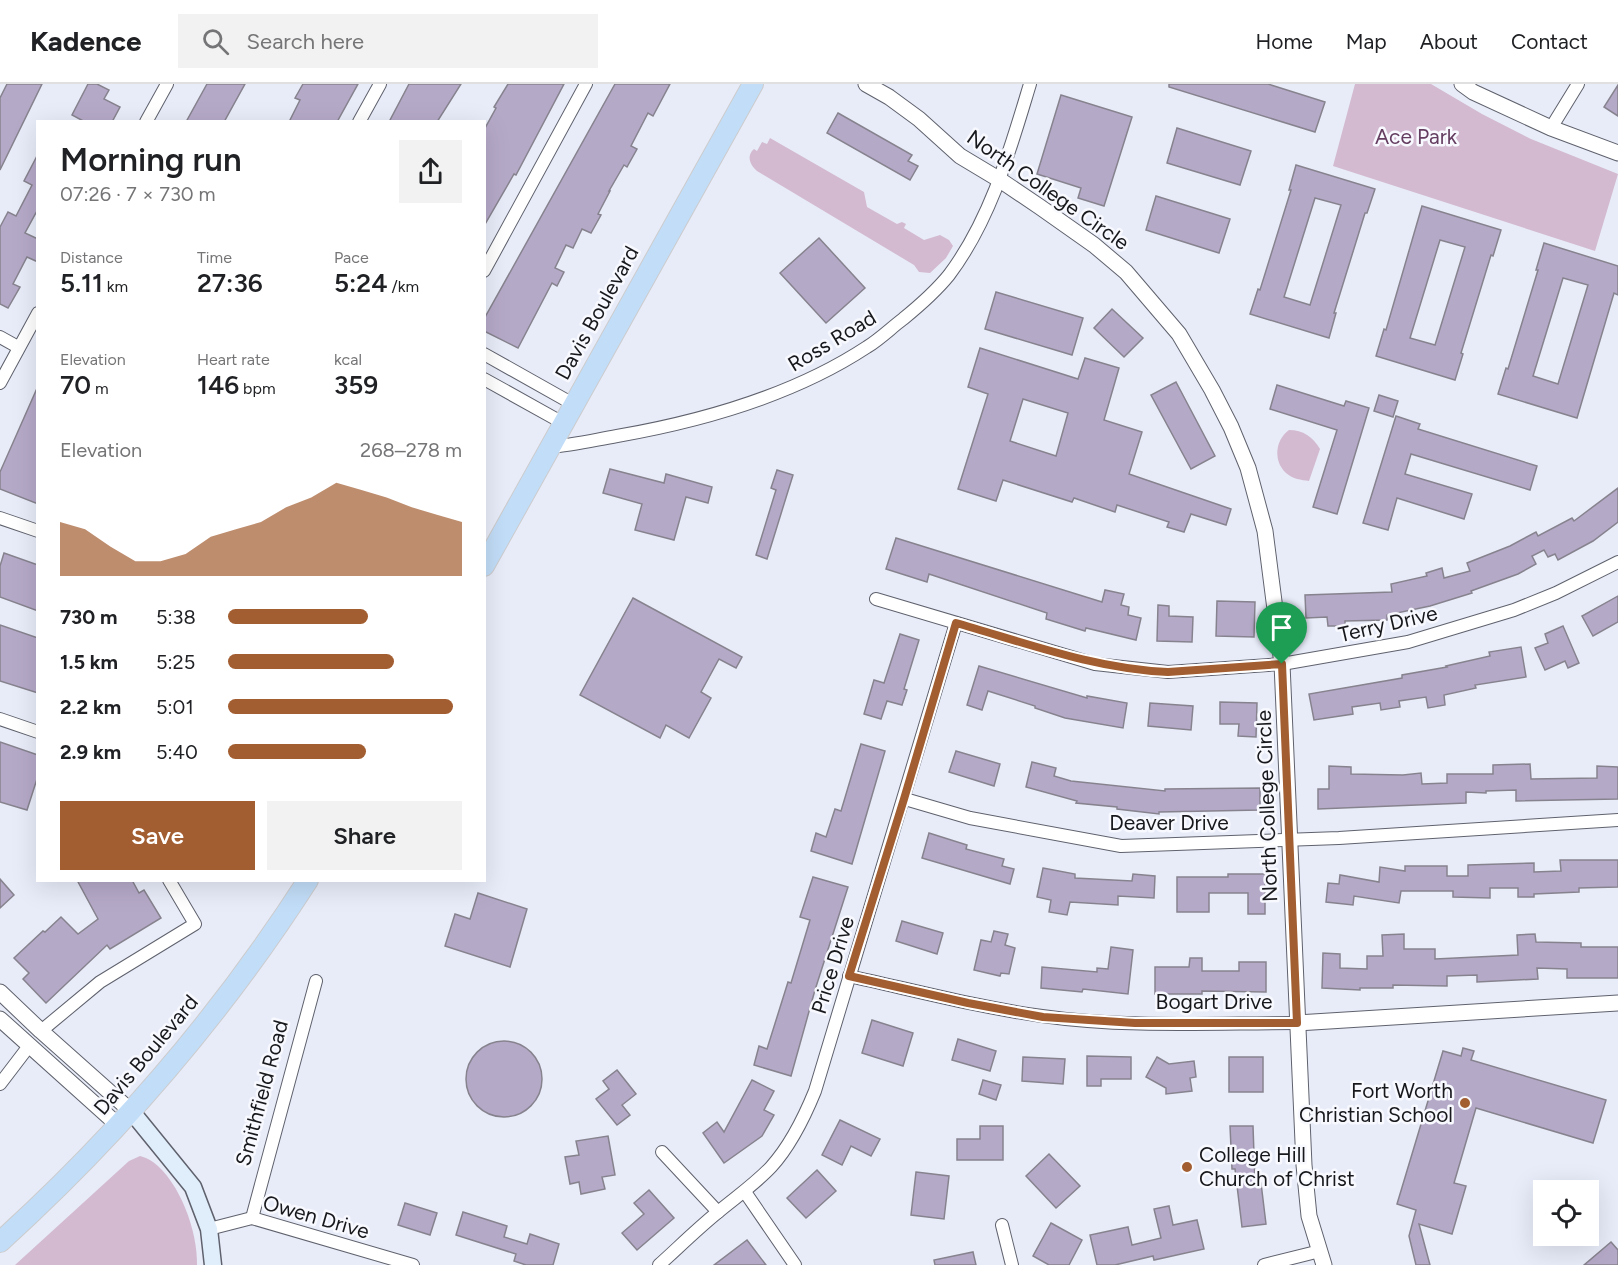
<!DOCTYPE html>
<meta charset="utf-8">
<style>
body{margin:0;font-family:Figtree,sans-serif;background:#f2f2f2;color:#202124;height:100vh;display:flex;flex-direction:column;font-size:22px;white-space:nowrap}
*{box-sizing:border-box;margin:0}
p{font-size:20px;color:#757577}
.icon{flex:none;width:33px;height:33px;fill:none;stroke:currentColor;stroke-width:2;stroke-linecap:round;stroke-linejoin:round}
.map{position:relative;flex:1;overflow:hidden}
.side{position:absolute;left:36px;top:36px;width:450px;height:762px;display:flex;flex-direction:column;background:#fff;border-radius:0px;box-shadow:0 6px 24px #0002}
.side>*{flex:none}
.tools{position:absolute;left:1533px;top:1096px;display:grid;gap:12px}
.tools a{display:grid;place-items:center;width:66px;height:66px;border-radius:0px;background:#fff;box-shadow:0 6px 24px #0002;font-size:30px}
.pin{position:absolute;display:grid;place-items:center;width:51px;height:51px;color:#fff;margin:-62px -26px;border-radius:50% 50% 50% 0;rotate:-45deg;box-shadow:0 0 6px #0007}
.pin .icon{rotate:45deg}
.round{display:grid;place-items:center;flex:none;width:63px;height:63px;border-radius:0px;background:#f2f2f2}
.head{display:flex;align-items:center;justify-content:space-between;height:102px;padding:0 24px}
h1{font-size:33px;font-weight:600;line-height:45px}
.figures{display:grid;grid-template-columns:repeat(3,1fr);gap:9px;height:102px;padding:6px 24px}
.figures div{display:grid;align-content:center}
.figures b{font-size:26px;font-weight:600}
.figures small{font-size:16px;font-weight:400}
.figures p{font-size:16px}
.chart{height:168px;padding:12px 24px}
.chart p{display:flex;justify-content:space-between}
.chart svg{width:100%;height:108px;margin-top:6px;fill:#a25d30;opacity:.7}
.button{display:flex;gap:12px;margin-top:auto;padding:12px 24px}
.button a{flex:1;height:69px;border-radius:0px;background:#a25d30;color:#fff;font-size:24px;font-weight:600;line-height:69px;text-align:center}
.button a+a{background:#f2f2f2;color:#202124}
ul{padding:0 24px;list-style:none;font-size:20px}
li{display:grid;grid-template-columns:96px 72px 1fr;align-items:center;height:45px}
li i{height:15px;border-radius:8px;background:#a25d30}
header{display:flex;align-items:center;gap:36px;box-sizing:border-box;height:84px;padding:0 30px;background:#fff;border-bottom:2px solid #e0e0e0}
header strong{font-size:28px}
nav{display:flex;gap:33px;margin-inline-start:auto;font-size:21px}
.search{width:420px;height:54px;background:#f2f2f2;display:flex;align-items:center;gap:15px;box-sizing:border-box;padding:0 21px;border-radius:0px;color:#757577;font-size:22px}
.map>svg:first-child{display:block}
.green{fill:#d3bad0}
.building{fill:#b5a9c8;stroke:#87838e;stroke-width:1.5;fill-rule:evenodd}
.lines{fill:none;stroke-linecap:round;stroke-linejoin:round}
.minor-casing{stroke:#5f626d;stroke-width:14}
.tertiary-casing{stroke:#5f626d;stroke-width:17}
.secondary-casing{stroke:#5f626d;stroke-width:19}
.primary-casing{stroke:#cccccd;stroke-width:22}
.minor{stroke:#fff;stroke-width:12}
.tertiary{stroke:#fff;stroke-width:15}
.secondary{stroke:#e0eefc;stroke-width:16}
.primary{stroke:#c2ddf8;stroke-width:20}
.route-casing{stroke:#fff;stroke-width:12}
.route{stroke:#a25d30;stroke-width:8}
.poi-dot{fill:#a25d30;stroke:#f8f9ff;stroke-width:2}
.labels{text-anchor:middle;stroke-width:5;stroke-linejoin:round;paint-order:stroke}
.park-label{font-size:21px;fill:#643d60;stroke:#f8f9ff}
.street-label{font-size:21px;fill:#17181c;stroke:#f8f9ff}
.poi-label{font-size:21px;fill:#17181c;stroke:#f8f9ff;text-anchor:end}
</style>
<header>
<strong>Kadence</strong>
<div class="search"><svg class="icon" aria-label="search" viewBox="0 0 24 24"><circle cx="10" cy="10" r="6"/><path d="M15 15l6 6"/></svg>Search here</div>
<nav><a>Home</a><a>Map</a><a>About</a><a>Contact</a></nav>
</header>
<div class="map">
<svg width="1618" height="1181" viewBox="0 0 1618 1181">
<rect width="100%" height="100%" fill="#e8ecf9"/>
<g class="green">
<polygon points="1355,0 1431,0 1482,30 1531,55 1618,90 1595,167 1333,82"/>
<path d="M770 54 864 108 867 123 897 140 902 138 906 140 904 144 924 156 940 151 949 156 953 162 946 174 930 189 919 188 914 181 757 87C750 81 746 72 754 65L757 67 762 58 767 60Z"/>
<path d="M1289 346C1303 346 1313 353 1320 365L1309 397C1301 396 1293 395 1286 389 1273 377 1275 356 1289 346Z"/>
<path d="M140 1072C144 1073 149 1075 153 1078 180 1098 198 1148 197 1181H15L129 1077Z"/>
</g>
<g class="building">
<polygon points="7,0 42,0 0,86 0,14"/>
<polygon points="88,0 97,0 109,6 104,15 120,23 112,38 85,38 72,31"/>
<polygon points="207,0 245,0 224,38 186,38"/>
<polygon points="303,0 358,0 337,38 289,38 300,16 295,14"/>
<polygon points="409,0 461,0 437,38 389,38"/>
<polygon points="508,0 564,0 516,91 514,90 484,142 484,46 496,24 494,23"/>
<polygon points="615,0 670,0 653,32 648,29 631,62 637,65 627,83 624,81 609,107 610,107 598,130 601,131 591,149 582,145 573,164 566,161 555,184 564,188 557,202 552,199 518,264 484,247 484,235"/>
<polygon points="1169,0 1268,0 1325,18 1315,48 1169,3"/>
<polygon points="1618,1 1618,32 1604,23"/>
<polygon points="1061,11 1132,33 1104,122 1078,114 1081,104 1037,90"/>
<polygon points="838,29 912,71 908,77 918,82 910,96 827,49"/>
<polygon points="1177,44 1251,67 1240,101 1167,79"/>
<polygon points="38,70 38,125 25,149 38,155 38,178 27,173 13,200 20,203 8,224 0,220 0,143 8,128 16,132 32,101 24,97"/>
<path d="M1296 81 1375 105 1367 129H1365L1334 229H1336L1329 254 1250 230 1258 205 1260 206 1291 106H1289ZM1315 114 1341 121 1310 221 1284 213Z"/>
<polygon points="1156,112 1230,135 1219,169 1146,146"/>
<path d="M1422 122 1501 146 1493 172 1491 171 1461 269 1463 270 1455 296 1376 272 1384 245 1386 246ZM1440 156 1465 163 1435 261 1410 254Z"/>
<polygon points="819,154 865,204 826,239 780,189"/>
<path d="M1544 159 1618 182V211L1614 209 1577 334 1498 310 1506 284 1508 285 1538 186H1536ZM1563 194 1588 201 1558 300 1533 292Z"/>
<polygon points="996,208 1083,234 1072,271 985,245"/>
<polygon points="1112,225 1143,254 1124,273 1094,244"/>
<path d="M980 264 1078 295 1085 274 1119 284 1104 336 1142 348 1129 390 1231 425 1226 441 1191 430 1184 448 1167 443 1169 438 1117 421 1115 428 1074 414 1072 418 1003 396 996 417 958 405 988 310 968 303ZM1023 315 1068 329 1056 372 1010 357Z"/>
<polygon points="1176,298 1215,372 1191,385 1151,311"/>
<polygon points="1277,301 1344,322 1346,317 1369,324 1337,430 1313,423 1337,346 1270,325"/>
<polygon points="38,302 38,420 0,405 0,388"/>
<polygon points="1379,311 1398,317 1393,333 1374,327"/>
<polygon points="1396,332 1420,340 1418,345 1537,382 1530,406 1411,370 1405,390 1472,410 1464,435 1397,414 1388,446 1363,439"/>
<polygon points="610,385 664,399 666,390 712,403 708,419 686,413 674,456 635,446 642,420 603,409"/>
<polygon points="777,386 793,391 767,475 756,471 776,406 771,404"/>
<polygon points="1618,404 1618,438 1593,457 1558,476 1555,470 1548,473 1544,466 1532,472 1536,480 1518,490 1471,507 1472,509 1430,522 1387,531 1387,536 1345,537 1345,542 1328,542 1327,533 1306,534 1305,511 1392,508 1391,500 1427,492 1426,489 1442,484 1444,494 1470,487 1467,479 1510,462 1536,448 1538,452 1572,434 1574,437"/>
<polygon points="896,454 1102,518 1105,506 1124,510 1121,521 1129,523 1128,531 1141,534 1136,556 1086,544 1085,547 1046,535 1047,529 929,490 927,498 886,485"/>
<polygon points="4,469 38,481 38,527 0,513 0,482"/>
<polygon points="1618,512 1618,538 1593,552 1582,532"/>
<polygon points="633,514 742,573 736,584 719,575 701,608 711,614 689,654 666,641 660,654 580,611"/>
<polygon points="1217,517 1255,518 1254,553 1216,552"/>
<polygon points="1158,521 1169,522 1169,532 1193,533 1192,558 1157,557"/>
<polygon points="0,541 38,554 38,609 0,597"/>
<polygon points="1563,542 1579,579 1568,584 1565,577 1545,586 1535,564 1548,559 1545,550"/>
<polygon points="900,550 919,556 904,605 907,606 902,621 887,617 881,635 864,630 874,596 884,599"/>
<polygon points="1521,563 1526,593 1475,601 1476,604 1444,611 1445,621 1428,624 1426,613 1399,617 1400,623 1381,626 1380,619 1352,623 1353,630 1314,636 1309,610 1402,594 1402,591 1447,583 1446,582 1490,572 1489,568"/>
<polygon points="979,582 1087,614 1087,612 1127,619 1123,644 1065,634 1035,624 1035,622 988,607 982,626 967,621"/>
<polygon points="1220,618 1257,619 1256,653 1238,652 1239,640 1220,640"/>
<polygon points="1150,619 1193,622 1191,646 1148,642"/>
<polygon points="0,658 38,671 38,692 27,726 0,718"/>
<polygon points="861,660 885,667 852,780 811,767 816,749 826,753 835,725 841,727"/>
<polygon points="956,667 1000,680 994,702 949,688"/>
<polygon points="1032,678 1056,684 1054,692 1071,697 1165,707 1165,705 1260,704 1260,726 1159,728 1159,730 1117,725 1117,723 1076,719 1077,717 1026,703"/>
<polygon points="1530,680 1531,695 1597,694 1597,682 1618,683 1618,715 1516,717 1516,706 1486,707 1486,709 1466,708 1466,719 1318,725 1318,705 1329,705 1329,682 1351,683 1351,690 1403,691 1421,689 1422,700 1447,699 1447,690 1493,690 1493,681"/>
<polygon points="929,749 967,761 966,765 1004,775 1002,782 1014,785 1010,800 922,774"/>
<polygon points="1560,776 1618,776 1618,803 1579,804 1579,808 1534,810 1534,813 1518,813 1518,804 1490,804 1490,814 1453,813 1453,807 1401,807 1399,819 1354,812 1353,821 1326,818 1328,799 1339,800 1340,791 1379,798 1380,783 1405,787 1405,782 1447,782 1447,792 1468,792 1468,781 1534,779 1534,788 1561,787"/>
<polygon points="1043,784 1075,790 1075,794 1132,797 1133,790 1155,792 1154,814 1118,812 1118,821 1070,818 1067,831 1049,828 1051,816 1037,813"/>
<polygon points="1228,790 1265,790 1265,830 1248,830 1248,809 1209,809 1209,828 1177,828 1177,793 1228,793"/>
<polygon points="813,793 848,803 815,906 791,992 754,981 759,962 767,965 788,898 791,899 810,836 800,833"/>
<polygon points="0,795 14,811 0,824"/>
<polygon points="77,796 132,796 139,809 144,806 161,834 110,865 107,861 46,919 23,895 29,889 14,874 43,847 45,848 61,833 78,850 98,835"/>
<polygon points="478,809 527,825 510,883 445,862 455,830 470,835"/>
<polygon points="902,837 943,849 937,870 896,857"/>
<polygon points="994,847 1008,850 1005,861 1015,864 1009,890 1001,889 1000,892 974,886 981,856 991,858"/>
<polygon points="1404,850 1404,865 1435,865 1435,875 1518,871 1517,851 1535,850 1536,858 1581,859 1581,863 1618,863 1618,894 1567,894 1567,885 1537,884 1538,895 1477,898 1477,891 1447,892 1447,902 1393,901 1393,904 1360,904 1360,906 1322,904 1323,869 1340,870 1340,884 1367,885 1367,872 1383,872 1382,851"/>
<polygon points="1111,863 1133,866 1128,910 1083,905 1082,908 1041,904 1042,883 1097,888 1097,884 1108,885"/>
<polygon points="1190,874 1202,874 1202,887 1239,887 1239,878 1266,878 1266,908 1202,907 1202,910 1155,910 1155,883 1189,883"/>
<polygon points="872,936 913,949 903,982 862,969"/>
<polygon points="958,955 996,967 990,987 952,976"/>
<circle cx="504" cy="995" r="38"/>
<polygon points="1463,964 1474,967 1471,976 1606,1016 1593,1059 1476,1024 1454,1099 1466,1102 1452,1150 1419,1140 1430,1181 1416,1181 1409,1152 1416,1126 1397,1120 1443,967 1461,972"/>
<polygon points="1087,972 1131,973 1131,995 1101,995 1101,1002 1087,1002"/>
<polygon points="1023,973 1065,975 1063,1000 1022,997"/>
<polygon points="1157,973 1169,980 1194,977 1196,993 1190,994 1192,1007 1166,1010 1166,1004 1146,993"/>
<rect x="1229" y="973" width="34" height="35"/>
<polygon points="617,986 636,1010 622,1021 630,1031 617,1041 596,1015 609,1005 603,997"/>
<polygon points="752,996 774,1007 764,1026 774,1031 762,1052 724,1079 703,1049 717,1038 724,1048"/>
<polygon points="983,996 1001,1001 996,1016 979,1010"/>
<polygon points="840,1036 880,1055 871,1072 851,1062 842,1081 822,1071"/>
<polygon points="980,1042 1003,1042 1003,1076 957,1076 957,1055 980,1055"/>
<polygon points="1230,1042 1253,1042 1255,1099 1261,1099 1266,1140 1242,1143 1235,1085 1232,1085"/>
<polygon points="608,1052 615,1091 602,1093 605,1105 581,1110 579,1098 570,1100 565,1073 579,1071 576,1057"/>
<polygon points="1049,1070 1080,1102 1056,1124 1026,1092"/>
<polygon points="817,1086 836,1107 806,1134 787,1114"/>
<polygon points="916,1088 949,1092 944,1135 911,1131"/>
<polygon points="649,1106 674,1134 637,1166 622,1149 644,1130 634,1119"/>
<polygon points="405,1119 437,1129 430,1151 398,1141"/>
<polygon points="1169,1122 1173,1141 1197,1136 1204,1165 1154,1176 1153,1172 1115,1181 1097,1181 1090,1151 1128,1143 1132,1161 1161,1154 1154,1125"/>
<polygon points="463,1128 507,1142 504,1153 527,1160 530,1150 559,1160 553,1181 526,1181 514,1177 516,1170 456,1151"/>
<polygon points="1051,1139 1082,1156 1069,1181 1049,1181 1033,1172"/>
<polygon points="747,1156 766,1181 714,1181"/>
<polygon points="1611,1158 1618,1166 1618,1181 1584,1181"/>
<polygon points="973,1168 976,1181 935,1181 934,1176"/>
</g>
<g class="lines">
<defs>
<g id="minor">
<polyline points="146,38 167,0"/>
<polyline points="359,38 380,0"/>
<polyline points="1551,44 1578,0"/>
<polyline points="484,187 586,0"/>
<polyline points="0,253 18,263"/>
<polyline points="484,270 573,320"/>
<polyline points="484,295 563,339"/>
<polyline points="0,299 38,229"/>
<path d="M550 363C572 361 594 356 617 352 703 337 794 311 867 263 880 255 891 244 903 235 919 222 936 207 949 191 991 135 1010 66 1030 0"/>
<polyline points="0,434 38,447"/>
<polyline points="876,515 1095,580 1168,588 1282,580 1408,558 1514,526 1556,509 1618,478"/>
<polyline points="0,635 38,648"/>
<polyline points="905,715 970,734 1121,762 1339,754 1618,736"/>
<path d="M849 892C913 906 977 923 1042 932 1125 944 1213 939 1297 939"/>
<polyline points="41,947 100,898 195,840 169,796"/>
<polyline points="0,1000 29,962"/>
<polyline points="662,1068 718,1128"/>
<polyline points="745,1108 795,1181"/>
<polyline points="252,1134 316,897"/>
<polyline points="1002,1141 1012,1181"/>
<polyline points="209,1145 252,1134 413,1181"/>
<path d="M659 1181C679 1163 697 1145 718 1128 736 1113 755 1100 771 1083 791 1061 804 1034 815 1007L956 539"/>
<polyline points="1264,1181 1320,1167"/>
</g>
<g id="tertiary">
<polyline points="866,0 889,13 919,35 960,72 1000,96 1040,123 1094,161 1126,188 1179,250 1212,306 1231,343 1248,384 1265,447 1282,580 1304,1081 1309,1132 1324,1181"/>
<polyline points="1462,0 1473,8 1551,44 1618,69"/>
<polyline points="0,908 41,947 132,1028"/>
<polyline points="0,935 119,1042"/>
<polyline points="1297,939 1618,919"/>
</g>
<polyline id="secondary" points="132,1028 193,1103 209,1145 213,1181"/>
<g id="primary">
<polyline points="484,482 753,0"/>
<path d="M0 1158C118 1051 222 930 308 796"/>
</g>
</defs>
<use href="#minor" class="minor-casing"/>
<use href="#tertiary" class="tertiary-casing"/>
<use href="#secondary" class="secondary-casing"/>
<use href="#primary" class="primary-casing"/>
<use href="#minor" class="minor"/>
<use href="#tertiary" class="tertiary"/>
<use href="#secondary" class="secondary"/>
<use href="#primary" class="primary"/>
</g>
<g class="lines">
<defs>
<path id="route" d="M956 539C1026 559 1095 585 1168 588L1282 580 1297 939H1135L1043 933 968 919 849 892 904 715Z"/>
</defs>
<use href="#route" class="route-casing"/>
<use href="#route" class="route"/>
</g>
<g class="poi-dot">
<circle cx="1465" cy="1019" r="6"/>
<circle cx="1187" cy="1083" r="6"/>
</g>
<g class="labels">
<g class="park-label">
<text x="1416" y="60">Ace Park</text>
</g>
<g class="street-label">
<text transform="translate(1048 106) rotate(35)" y="7">North College Circle</text>
<text transform="translate(597 229) rotate(-61)" y="7">Davis Boulevard</text>
<text transform="translate(832 257) rotate(-31)" y="7">Ross Road</text>
<text transform="translate(1388 540) rotate(-13)" y="7">Terry Drive</text>
<text transform="translate(1267 722) rotate(-92)" y="7">North College Circle</text>
<text x="1169" y="746">Deaver Drive</text>
<text transform="translate(833 881) rotate(-73)" y="7">Price Drive</text>
<text x="1214" y="925">Bogart Drive</text>
<text transform="translate(146 971) rotate(-50)" y="7">Davis Boulevard</text>
<text transform="translate(262 1009) rotate(-75)" y="7">Smithfield Road</text>
<text transform="translate(316 1133) rotate(16)" y="7">Owen Drive</text>
</g>
<g class="poi-label">
<text x="1453" y="1014">Fort Worth<tspan x="1453" dy="24">Christian School</tspan></text>
<text x="1199" y="1078" text-anchor="start">College Hill<tspan x="1199" dy="24">Church of Christ</tspan></text>
</g>
</g>
</svg>
<div class="tools">
<a><svg class="icon" aria-label="locate" viewBox="0 0 24 24"><circle cx="12" cy="12" r="6"/><path d="M12 2v4M12 18v4M2 12h4M18 12h4"/></svg></a>
</div>
<div class="pin" style="left:1282px;top:580px;background:#1e9e55"><svg class="icon" aria-label="arrive" viewBox="0 0 24 24"><path d="M6 21V4h12l-3 4 3 4H6"/></svg></div>
<section class="side">
<div class="head"><div><h1>Morning run</h1><p>07:26 · 7 × 730 m</p></div><a class="round"><svg class="icon" aria-label="share" viewBox="0 0 24 24"><path d="M12 15V3M7 8l5-5 5 5M5 13v7h14v-7"/></svg></a></div>
<div class="figures">
<div><p>Distance</p><b>5.11<small> km</small></b></div>
<div><p>Time</p><b>27:36</b></div>
<div><p>Pace</p><b>5:24<small> /km</small></b></div>
</div>
<div class="figures">
<div><p>Elevation</p><b>70<small> m</small></b></div>
<div><p>Heart rate</p><b>146<small> bpm</small></b></div>
<div><p>kcal</p><b>359</b></div>
</div>
<div class="chart"><p><span>Elevation</span>268–278 m</p>
<svg viewBox="0 0 160 44" preserveAspectRatio="none"><path d="M0 44V22L10 25L20 32L30 38L40 38L50 35L60 28L70 25L80 22L90 16L100 12L110 6L120 9L130 12L140 16L150 19L160 22V44z"/></svg>
</div>
<ul>
<li><b>730 m</b>5:38<i style="width:60%"></i></li>
<li><b>1.5 km</b>5:25<i style="width:71%"></i></li>
<li><b>2.2 km</b>5:01<i style="width:96%"></i></li>
<li><b>2.9 km</b>5:40<i style="width:59%"></i></li>
</ul>
<div class="button"><a>Save</a><a>Share</a></div>
</section>
</div>
